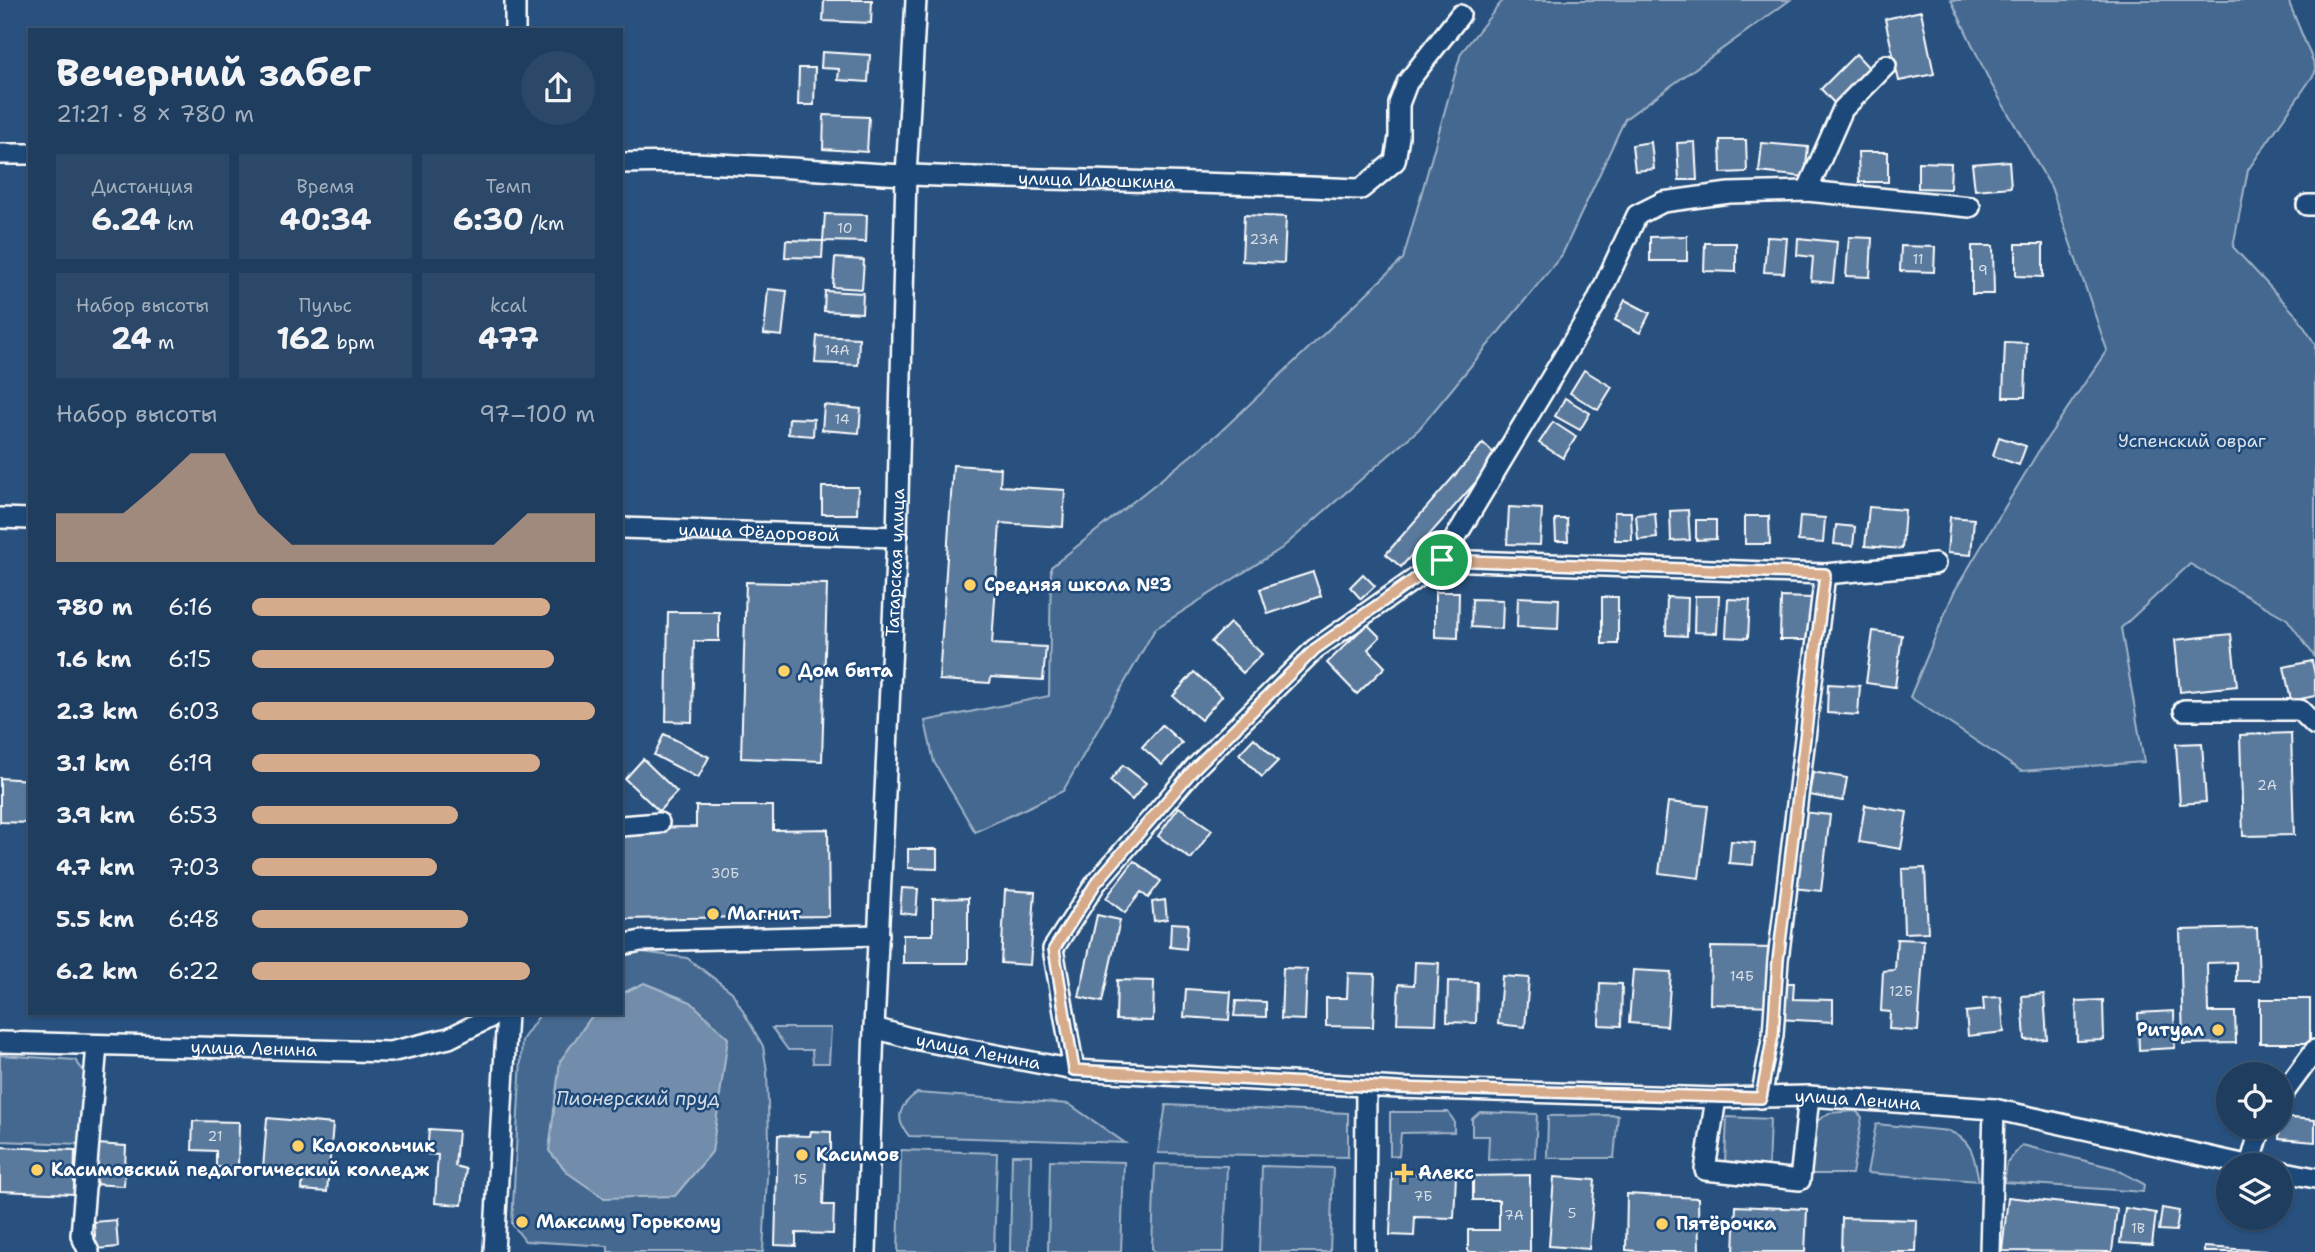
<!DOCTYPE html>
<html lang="ru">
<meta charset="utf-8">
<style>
body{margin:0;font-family:"Shantell Sans",sans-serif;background:#2b4868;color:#f1f3f6;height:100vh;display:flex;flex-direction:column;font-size:26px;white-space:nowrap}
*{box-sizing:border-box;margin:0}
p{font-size:23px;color:#a1aebd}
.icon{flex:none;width:38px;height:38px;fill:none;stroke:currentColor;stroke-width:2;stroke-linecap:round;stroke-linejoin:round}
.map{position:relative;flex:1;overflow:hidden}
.drawer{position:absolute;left:28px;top:28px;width:595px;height:987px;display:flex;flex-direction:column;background:#1e3d5f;border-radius:0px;box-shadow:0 2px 5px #0004,0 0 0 2px #3c5674}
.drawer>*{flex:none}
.tools{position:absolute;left:2216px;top:1062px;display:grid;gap:14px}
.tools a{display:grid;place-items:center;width:77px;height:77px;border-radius:50%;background:#1e3d5f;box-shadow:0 2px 5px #0004,0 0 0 2px #3c5674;font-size:35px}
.pin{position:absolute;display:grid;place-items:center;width:60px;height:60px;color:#fff;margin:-30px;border:4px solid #fff;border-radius:50%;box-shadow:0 2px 7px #0007}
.round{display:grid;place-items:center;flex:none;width:74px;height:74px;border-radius:37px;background:#2b4868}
.headline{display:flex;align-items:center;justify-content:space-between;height:119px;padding:0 28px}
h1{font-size:38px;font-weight:700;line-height:52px}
.figures{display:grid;grid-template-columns:repeat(3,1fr);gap:10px;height:119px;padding:7px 28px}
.figures div{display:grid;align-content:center;border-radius:0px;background:#2b4868;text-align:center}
.figures b{font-size:30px;font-weight:700}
.figures small{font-size:19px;font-weight:400}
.figures p{font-size:19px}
.chart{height:196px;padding:14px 28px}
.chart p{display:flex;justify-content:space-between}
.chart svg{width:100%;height:126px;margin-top:7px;fill:#d6ab8b;opacity:.7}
ul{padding:0 28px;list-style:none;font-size:23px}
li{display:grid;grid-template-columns:112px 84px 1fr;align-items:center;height:52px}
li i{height:18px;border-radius:9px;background:#d6ab8b}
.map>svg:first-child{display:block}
.green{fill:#446890;stroke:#a2b4c8;stroke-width:2}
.water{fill:#718dab;stroke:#aabbcd;stroke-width:2}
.building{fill:#5a7a9d;stroke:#fff;stroke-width:2}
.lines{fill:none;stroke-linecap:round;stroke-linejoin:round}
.minor-casing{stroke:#fff;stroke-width:24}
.minor{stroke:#1f4a7a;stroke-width:19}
.route-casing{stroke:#fff;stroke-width:14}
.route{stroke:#d6ab8b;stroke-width:9}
.poi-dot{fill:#ffd166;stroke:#1f4a7a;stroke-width:2.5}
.labels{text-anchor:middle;stroke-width:5;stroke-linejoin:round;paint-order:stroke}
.number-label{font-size:14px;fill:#d6dee6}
.street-label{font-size:18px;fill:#fff;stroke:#1f4a7a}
.park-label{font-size:18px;fill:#dae1e9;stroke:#1f4a7a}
.poi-label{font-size:18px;font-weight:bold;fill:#fff;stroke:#1f4a7a;text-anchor:start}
.water-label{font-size:19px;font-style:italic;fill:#d4dde6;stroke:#1f4a7a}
</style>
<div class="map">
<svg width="2315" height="1252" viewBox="0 0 2315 1252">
<rect width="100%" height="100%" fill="#28517f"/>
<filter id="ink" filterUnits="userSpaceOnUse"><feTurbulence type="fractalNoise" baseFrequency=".0143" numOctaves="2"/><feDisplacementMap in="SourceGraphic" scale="14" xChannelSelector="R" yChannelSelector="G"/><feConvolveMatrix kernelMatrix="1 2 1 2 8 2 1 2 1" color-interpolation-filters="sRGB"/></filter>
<g filter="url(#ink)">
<g class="green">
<polygon points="1503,0 1790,0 1625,119 1562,255 1419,429 1282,548 1155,629 1063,791 975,832 934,762 925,721 1049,696 1051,567 1218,434 1403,259 1461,53"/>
<polygon points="1951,0 2288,0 2315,66 2315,73 2248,170 2233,247 2297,316 2315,344 2315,657 2287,619 2190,564 2121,628 2144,762 2021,771 1910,697 1954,592 2038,452 2107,350 2051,187 1990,82"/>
<polygon points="635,951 687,958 732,992 763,1046 767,1071 769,1140 763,1252 608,1252 608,1246 525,1241 512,1224 522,1040 541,1013 621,1013 621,956"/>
<polygon points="772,1028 831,1028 829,1063 813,1063 812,1050 788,1050"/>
<polygon points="0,1055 75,1060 84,1071 81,1144 0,1141"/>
<path d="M917 1093 1069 1104 1125 1143 909 1136C894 1119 899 1105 917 1093Z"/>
<polygon points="1166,1105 1348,1113 1348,1157 1158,1153"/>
<polygon points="1856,1111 1862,1117 1852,1174 1811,1174 1813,1124 1829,1113"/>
<polygon points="1390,1112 1448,1112 1454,1121 1454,1132 1401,1133 1399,1156 1390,1156"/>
<polygon points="1480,1112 1537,1114 1535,1158 1488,1160 1489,1136 1472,1136 1472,1119"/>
<polygon points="1618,1115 1614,1158 1547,1158 1548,1116"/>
<polygon points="1727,1117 1770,1119 1768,1170 1725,1163"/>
<path d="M1876 1124 1949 1131C1974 1141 1974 1158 1979 1181L1867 1173Z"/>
<polygon points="2022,1145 2114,1168 2144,1184 2143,1192 2004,1182 2007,1163"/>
<polygon points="901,1150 997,1153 994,1252 898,1252"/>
<polygon points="1012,1155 1031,1155 1029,1252 1010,1252"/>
<polygon points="1050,1160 1124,1162 1121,1252 1048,1252"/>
<polygon points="1155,1164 1227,1166 1224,1252 1154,1252 1152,1248"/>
<polygon points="1262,1166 1333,1168 1330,1252 1259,1252"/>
</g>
<polygon class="water" points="644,983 691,1002 728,1038 712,1152 675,1196 604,1198 568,1173 549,1151 560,1061 594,1013 621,1013 621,994"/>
<g class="building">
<polygon points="824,0 872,0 871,23 823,21"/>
<polygon points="1921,11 1934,74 1899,81 1885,19"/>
<polygon points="822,52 870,55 868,82 838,80 839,69 821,68"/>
<polygon points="1856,54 1871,70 1836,105 1821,89"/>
<polygon points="799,68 815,68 814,105 798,105"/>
<polygon points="824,115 869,117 867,152 823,149"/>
<polygon points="1720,140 1746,140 1747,172 1721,173"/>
<polygon points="1651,142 1654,169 1635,171 1632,145"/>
<polygon points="1695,142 1697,180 1679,180 1677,143"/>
<polygon points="1762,143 1808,147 1805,177 1759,172"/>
<polygon points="1858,152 1888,152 1888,182 1859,182"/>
<polygon points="2009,161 2011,187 1975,190 1972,164"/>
<polygon points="1918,162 1951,163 1950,189 1918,188"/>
<polygon points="825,214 867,215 866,242 823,241"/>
<polygon points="1244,215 1286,217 1284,263 1242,261"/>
<polygon points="1687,236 1687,261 1650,261 1650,237"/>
<polygon points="1767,237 1787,238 1784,273 1764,272"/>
<polygon points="1849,237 1872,238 1870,277 1846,276"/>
<polygon points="1798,238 1837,242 1833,283 1811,281 1813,257 1797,255"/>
<polygon points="786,240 823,241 822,258 785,257"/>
<polygon points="1705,243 1736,243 1736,272 1704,271"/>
<polygon points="2016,244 2043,244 2043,277 2016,276"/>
<polygon points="1901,246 1935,247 1934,272 1900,271"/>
<polygon points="1972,246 1993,246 1994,294 1972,294"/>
<polygon points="835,258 864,260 862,289 833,287"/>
<polygon points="768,289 787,291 782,336 764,334"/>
<polygon points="825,291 863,293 862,313 824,311"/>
<polygon points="1625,300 1650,313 1640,333 1615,320"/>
<polygon points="817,336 859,338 858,365 815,363"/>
<polygon points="2005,342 2027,343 2025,397 2003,397"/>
<polygon points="1584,370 1612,387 1598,410 1570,393"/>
<polygon points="1565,398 1590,413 1580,430 1555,416"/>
<polygon points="824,405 861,409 859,433 822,430"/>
<polygon points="789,418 814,419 813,436 788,434"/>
<polygon points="1553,422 1576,437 1563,458 1539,443"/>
<polygon points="1999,437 2026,446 2019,465 1993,456"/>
<polygon points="1483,443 1498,457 1401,567 1386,554"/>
<polygon points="953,465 1001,468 1000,486 1065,490 1063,527 1000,523 992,644 1046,647 1043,680 991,677 990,683 939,680"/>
<polygon points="822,487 858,487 857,514 822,514"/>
<polygon points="1509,507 1542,509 1540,545 1507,544"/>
<polygon points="1869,507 1905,510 1902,549 1865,546"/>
<polygon points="1688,510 1690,540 1671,541 1670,511"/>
<polygon points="1614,512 1631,512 1632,540 1615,540"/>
<polygon points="1655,513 1657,538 1638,540 1636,515"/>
<polygon points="1745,516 1769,516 1770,544 1745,544"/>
<polygon points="1800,516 1825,518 1823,543 1798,541"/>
<polygon points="1950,517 1974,519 1971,555 1947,553"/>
<polygon points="1555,519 1567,519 1568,541 1556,541"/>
<polygon points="1696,520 1716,520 1716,539 1696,540"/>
<polygon points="1836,525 1855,527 1853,546 1834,544"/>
<polygon points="1313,572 1321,596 1268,614 1260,589"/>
<polygon points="1363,574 1375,586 1361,599 1350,587"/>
<polygon points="746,582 827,584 822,761 741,758"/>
<polygon points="1435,592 1459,592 1458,638 1435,637"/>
<polygon points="1695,596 1719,596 1717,633 1694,632"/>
<polygon points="1518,597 1559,599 1558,629 1517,627"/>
<rect x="1602" y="597" width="16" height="47"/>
<polygon points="1667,597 1688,598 1687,636 1666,635"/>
<polygon points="1781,597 1811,598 1810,640 1780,640"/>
<polygon points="1472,599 1503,600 1502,629 1471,627"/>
<polygon points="1728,599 1750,600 1748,638 1726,637"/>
<polygon points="668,612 719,612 719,641 694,641 692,722 666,721"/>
<polygon points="1230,623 1262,654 1243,673 1211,642"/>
<polygon points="1367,624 1380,637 1368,649 1385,667 1357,694 1327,663"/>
<polygon points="1873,631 1902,635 1895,687 1866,683"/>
<polygon points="2231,634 2237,686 2180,692 2175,640"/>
<polygon points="2312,661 2315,675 2315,696 2291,701 2284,667"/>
<polygon points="1194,672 1222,696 1201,720 1173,696"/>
<polygon points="1828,684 1860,686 1858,715 1827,713"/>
<polygon points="1162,725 1182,743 1162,765 1142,747"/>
<polygon points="2291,733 2294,835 2243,836 2240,735"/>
<polygon points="664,734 709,757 698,778 654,755"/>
<polygon points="1254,738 1278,761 1262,777 1239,754"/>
<polygon points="2202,743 2206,802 2180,804 2176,744"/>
<polygon points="643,759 677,792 659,811 625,779"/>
<polygon points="1123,765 1146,783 1132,800 1110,781"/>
<polygon points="1813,772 1847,778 1843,801 1809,795"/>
<polygon points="0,778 30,780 30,823 0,822"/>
<polygon points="1668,802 1708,806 1699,878 1659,873"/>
<polygon points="1865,805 1907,812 1901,849 1859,842"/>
<polygon points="696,806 773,806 773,830 828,829 829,916 621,919 621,828 696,827"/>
<polygon points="1179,807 1212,830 1191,859 1158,836"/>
<polygon points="1802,812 1830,815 1821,891 1793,888"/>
<polygon points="1731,841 1755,843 1753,865 1729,863"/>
<polygon points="908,849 937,849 937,869 908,868"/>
<polygon points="1134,861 1161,881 1148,898 1141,892 1125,913 1106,898"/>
<polygon points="1925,868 1928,932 1904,933 1902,869"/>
<polygon points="902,888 918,889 916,915 900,913"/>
<polygon points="1005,890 1035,892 1030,965 1001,963"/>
<polygon points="968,898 968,963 903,963 903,935 933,935 933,899"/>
<polygon points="1165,900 1167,919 1154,921 1152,902"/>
<polygon points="1097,915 1120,920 1102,1002 1079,997"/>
<polygon points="1171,923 1188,924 1186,949 1170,947"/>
<polygon points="2257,928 2259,981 2236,981 2236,962 2207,963 2208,1012 2235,1012 2236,1043 2183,1044 2180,930"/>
<polygon points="1897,939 1924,940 1918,1031 1889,1029 1890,1012 1881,1011 1883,971 1895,970"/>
<polygon points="1711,947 1775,948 1774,1006 1710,1004"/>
<polygon points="1415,962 1439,963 1436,1024 1397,1023 1399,984 1414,985"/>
<polygon points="1283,968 1307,969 1305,1020 1281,1019"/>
<polygon points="1633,970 1671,972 1667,1026 1629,1023"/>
<polygon points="1348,973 1375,974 1373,1027 1326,1026 1326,998 1347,998"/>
<polygon points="1502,976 1529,978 1525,1027 1498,1024"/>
<polygon points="1117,980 1154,981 1153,1021 1116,1020"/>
<polygon points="1448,981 1477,982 1476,1023 1447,1022"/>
<polygon points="1600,983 1622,984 1621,1026 1599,1025"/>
<polygon points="1779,983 1794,983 1793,999 1833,1000 1833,1022 1777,1019"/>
<polygon points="1186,989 1231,992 1229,1020 1184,1017"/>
<polygon points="2044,994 2047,1039 2025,1040 2022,996"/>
<polygon points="2001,997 2004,1032 1968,1036 1966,1012 1984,1010 1983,998"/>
<rect x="2260" y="999" width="50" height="44"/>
<polygon points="2103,1000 2104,1040 2077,1041 2076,1001"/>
<polygon points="1236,1001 1266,1002 1266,1017 1234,1016"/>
<polygon points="2174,1011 2175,1048 2139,1050 2138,1013"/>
<polygon points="2280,1117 2315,1120 2315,1142 2279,1139"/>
<polygon points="267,1118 333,1124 327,1192 302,1190 303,1172 263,1169"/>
<polygon points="193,1121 239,1122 238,1168 216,1167 216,1151 192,1150"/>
<polygon points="429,1129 458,1131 455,1166 466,1169 462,1205 435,1203 438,1155 427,1154"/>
<polygon points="811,1131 831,1132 831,1152 825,1152 823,1205 834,1205 833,1234 796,1233 796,1246 775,1245 778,1135 810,1136"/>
<polygon points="97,1144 126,1146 124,1186 94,1184"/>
<polygon points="0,1147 75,1150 74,1194 0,1191"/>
<polygon points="1392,1173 1456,1175 1454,1218 1415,1217 1414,1236 1390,1235"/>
<polygon points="1530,1175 1530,1252 1468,1252 1468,1230 1499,1230 1499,1200 1473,1200 1473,1176"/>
<polygon points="1554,1177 1595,1180 1589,1249 1549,1246"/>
<polygon points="1627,1194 1698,1198 1699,1252 1646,1252 1626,1250"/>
<polygon points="2008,1197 2117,1209 2112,1252 2002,1251"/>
<polygon points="1736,1206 1807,1209 1805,1252 1734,1252"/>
<polygon points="2125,1208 2156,1213 2152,1245 2120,1243"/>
<polygon points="2162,1208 2179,1211 2176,1231 2159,1230"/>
<polygon points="1842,1218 1917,1220 1916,1252 1841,1252"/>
<polygon points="116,1220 118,1247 96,1249 94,1222"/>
<polygon points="2204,1247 2268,1251 2269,1252 2204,1252"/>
</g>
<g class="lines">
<defs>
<g id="minor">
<polyline points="515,30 515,0"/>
<polyline points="0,154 30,154"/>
<path id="s1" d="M621 163C717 160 812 171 908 175 1059 180 1210 182 1361 189L1395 161 1399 137V104L1407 83 1460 15"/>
<polyline points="1807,191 1843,109 1886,65"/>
<polyline points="2307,205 2315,205"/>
<polyline points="0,518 30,519"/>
<path id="s2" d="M621 528 897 537"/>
<polyline points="1442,560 1596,303 1637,215 1663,202 1729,193 1807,191 1970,207"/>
<polyline points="2184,710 2300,710 2315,725"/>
<polyline points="621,826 659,823"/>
<polyline points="621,945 641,941 879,935"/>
<path id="s3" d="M874 1028 914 1039 1074 1070 1399 1088 1716 1098 1809 1096 1994 1109 2251 1166"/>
<path id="s4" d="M0 1042 390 1052 449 1038 499 1013"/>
<polyline points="1074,1070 1053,949 1096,883 1195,768 1315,649 1442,560 1825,574 1935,564"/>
<polyline points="1716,1098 1705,1170 1800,1180 1809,1096"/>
<polyline points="1761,1098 1773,1035 1778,960 1825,574"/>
<polyline points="2280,1098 2315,1050"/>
<polyline points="2250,1165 2261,1127"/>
<polyline points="2280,1171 2315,1178"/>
<polyline points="89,1252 81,1235 97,1045"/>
<polyline points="494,1252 507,1013"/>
<path id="s5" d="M866 1252 874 1028 897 537 906 175 916 0"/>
<polyline points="1365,1252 1366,1086"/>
<polyline points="1990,1252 1994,1109"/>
</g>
</defs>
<use href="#minor" class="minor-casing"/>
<use href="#minor" class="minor"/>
</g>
</g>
<g class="lines" filter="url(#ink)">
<defs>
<polygon id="route" points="1442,560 1825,574 1778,960 1773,1035 1761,1098 1399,1088 1074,1070 1054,949 1096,883 1195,768 1315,649"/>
</defs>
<use href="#route" class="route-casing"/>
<use href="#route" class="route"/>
</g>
<g class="poi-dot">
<circle cx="970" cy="585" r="7"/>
<circle cx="784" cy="671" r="7"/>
<circle cx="713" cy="914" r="7"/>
<circle cx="2218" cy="1030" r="7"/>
<circle cx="298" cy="1146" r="7"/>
<circle cx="802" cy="1155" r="7"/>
<circle cx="37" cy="1170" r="7"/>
<path d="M1400.5 1162.5h7v7h7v7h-7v7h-7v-7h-7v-7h7z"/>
<circle cx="522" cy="1222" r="7"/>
<circle cx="1662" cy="1224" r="7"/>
</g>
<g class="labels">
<g class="number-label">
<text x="845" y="233">10</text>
<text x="1264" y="244">23А</text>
<text x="1918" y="264">11</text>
<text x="1983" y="275">9</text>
<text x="837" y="355">14А</text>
<text x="842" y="424">14</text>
<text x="2267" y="790">2А</text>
<text x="725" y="878">30Б</text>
<text x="1742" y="981">14Б</text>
<text x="1901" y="996">12Б</text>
<text x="215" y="1141">21</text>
<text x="800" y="1184">15</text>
<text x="1423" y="1201">7Б</text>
<text x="1572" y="1218">5</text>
<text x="1514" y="1220">7А</text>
<text x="2138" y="1233">1В</text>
</g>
<g class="street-label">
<text dy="6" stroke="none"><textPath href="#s1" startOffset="476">улица Илюшкина</textPath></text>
<text dy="6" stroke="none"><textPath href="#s2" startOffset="138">улица Фёдоровой</textPath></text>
<text dy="6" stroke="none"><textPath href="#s5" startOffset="690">Татарская улица</textPath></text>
<text dy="6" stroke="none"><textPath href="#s4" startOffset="254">улица Ленина</textPath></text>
<text dy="6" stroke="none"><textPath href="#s3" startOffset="107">улица Ленина</textPath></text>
<text dy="6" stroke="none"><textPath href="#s3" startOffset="989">улица Ленина</textPath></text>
</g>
<g class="park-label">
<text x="2192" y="447">Успенский овраг</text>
</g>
<g class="poi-label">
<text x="984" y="591">Средняя школа №3</text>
<text x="798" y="677">Дом быта</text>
<text x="727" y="920">Магнит</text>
<text x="2204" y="1036" text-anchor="end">Ритуал</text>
<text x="312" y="1152">Колокольчик</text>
<text x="816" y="1161">Касимов</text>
<text x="51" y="1176">Касимовский педагогический колледж</text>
<text x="1418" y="1179">Алекс</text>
<text x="536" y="1228">Максиму Горькому</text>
<text x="1676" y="1230">Пятёрочка</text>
</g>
<g class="water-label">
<text x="638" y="1105">Пионерский пруд</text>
</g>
</g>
</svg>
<div class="tools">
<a><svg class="icon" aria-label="locate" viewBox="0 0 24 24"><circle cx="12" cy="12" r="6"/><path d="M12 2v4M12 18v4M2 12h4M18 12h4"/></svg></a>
<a><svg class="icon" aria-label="layers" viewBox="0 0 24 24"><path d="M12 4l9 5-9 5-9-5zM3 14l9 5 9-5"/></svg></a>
</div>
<div class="pin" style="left:1442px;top:560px;background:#1e9e55"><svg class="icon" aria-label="arrive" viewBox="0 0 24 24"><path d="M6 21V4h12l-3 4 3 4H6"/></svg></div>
<section class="drawer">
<div class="headline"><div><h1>Вечерний забег</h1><p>21:21 · 8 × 780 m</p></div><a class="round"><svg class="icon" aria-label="share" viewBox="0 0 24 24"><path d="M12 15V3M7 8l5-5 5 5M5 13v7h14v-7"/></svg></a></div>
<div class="figures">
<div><p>Дистанция</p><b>6.24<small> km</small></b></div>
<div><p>Время</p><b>40:34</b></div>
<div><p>Темп</p><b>6:30<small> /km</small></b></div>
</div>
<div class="figures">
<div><p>Набор высоты</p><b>24<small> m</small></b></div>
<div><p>Пульс</p><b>162<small> bpm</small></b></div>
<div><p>kcal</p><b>477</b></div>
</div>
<div class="chart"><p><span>Набор высоты</span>97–100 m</p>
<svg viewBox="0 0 160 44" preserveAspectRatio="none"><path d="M0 44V27L10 27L20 27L30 17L40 6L50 6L60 27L70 38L80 38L90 38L100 38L110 38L120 38L130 38L140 27L150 27L160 27V44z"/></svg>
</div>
<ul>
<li><b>780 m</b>6:16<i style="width:87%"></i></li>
<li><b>1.6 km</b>6:15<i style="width:88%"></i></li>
<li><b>2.3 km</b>6:03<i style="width:100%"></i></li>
<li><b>3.1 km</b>6:19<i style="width:84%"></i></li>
<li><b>3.9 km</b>6:53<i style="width:60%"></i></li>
<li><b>4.7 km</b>7:03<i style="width:54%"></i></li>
<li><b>5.5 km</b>6:48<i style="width:63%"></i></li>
<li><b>6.2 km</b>6:22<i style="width:81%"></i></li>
</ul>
</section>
</div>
